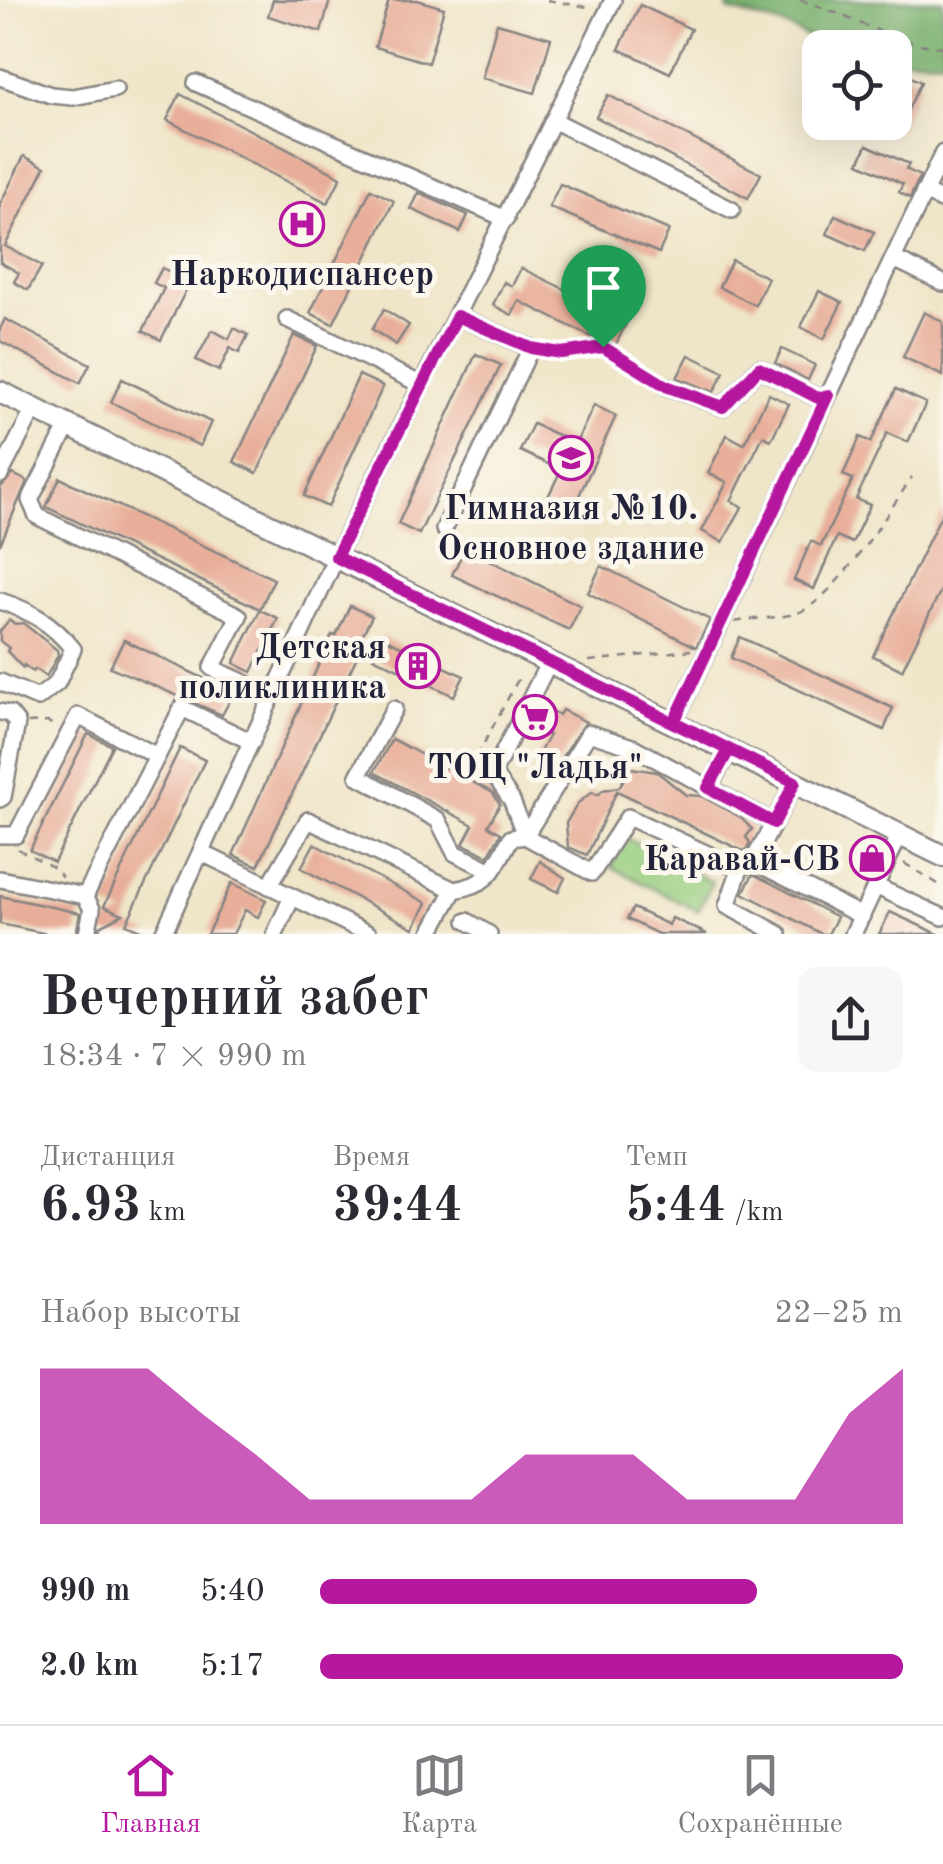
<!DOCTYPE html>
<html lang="ru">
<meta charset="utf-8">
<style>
body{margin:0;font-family:"Old Standard TT",serif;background:#f7f7f7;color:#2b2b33;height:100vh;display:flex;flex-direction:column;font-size:38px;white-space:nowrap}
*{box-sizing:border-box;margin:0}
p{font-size:32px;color:#7c7c81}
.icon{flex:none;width:55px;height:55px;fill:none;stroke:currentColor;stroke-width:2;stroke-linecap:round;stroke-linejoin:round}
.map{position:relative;height:934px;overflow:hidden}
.details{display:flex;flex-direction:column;background:#fff;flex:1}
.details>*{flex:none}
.buttons{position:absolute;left:802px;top:30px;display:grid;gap:20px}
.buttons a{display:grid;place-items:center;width:110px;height:110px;border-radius:20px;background:#fff;box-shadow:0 10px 40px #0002;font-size:50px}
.pin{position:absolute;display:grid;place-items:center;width:85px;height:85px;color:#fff;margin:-102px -42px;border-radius:50% 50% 50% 0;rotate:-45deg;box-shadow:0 0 10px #0007}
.pin .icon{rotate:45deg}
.round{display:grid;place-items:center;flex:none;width:105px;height:105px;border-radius:20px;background:#f7f7f7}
.overview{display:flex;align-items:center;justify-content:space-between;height:170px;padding:0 40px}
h1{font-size:55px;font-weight:800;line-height:75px}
.metrics{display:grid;grid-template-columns:repeat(3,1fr);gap:15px;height:170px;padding:10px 40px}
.metrics div{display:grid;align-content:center}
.metrics b{font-size:50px;font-weight:800}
.metrics small{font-size:28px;font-weight:400}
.metrics p{font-size:28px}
.chart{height:280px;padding:20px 40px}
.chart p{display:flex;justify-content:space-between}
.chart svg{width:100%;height:180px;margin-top:10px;fill:#b5179e;opacity:.7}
ul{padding:0 40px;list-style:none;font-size:32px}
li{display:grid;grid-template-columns:160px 120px 1fr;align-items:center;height:75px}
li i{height:25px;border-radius:12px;background:#b5179e}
.menu{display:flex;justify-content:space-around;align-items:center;height:140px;border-top:2px solid #e1e1e2;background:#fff;font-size:28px;color:#7c7c81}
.menu a{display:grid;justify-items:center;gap:5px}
.menu .active{color:#b5179e}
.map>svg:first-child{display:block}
.green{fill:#99ce80;stroke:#5e785e;stroke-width:2.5}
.forest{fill:#7ab16e;stroke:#4e6a54;stroke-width:2.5}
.building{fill:#e8ae9a}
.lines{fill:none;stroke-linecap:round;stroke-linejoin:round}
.minor-casing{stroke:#888482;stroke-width:20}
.major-casing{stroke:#888482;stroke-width:25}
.path{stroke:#888482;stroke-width:2.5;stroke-dasharray:8 8;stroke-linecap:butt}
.minor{stroke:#fff;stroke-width:15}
.major{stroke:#fff;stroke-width:20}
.route-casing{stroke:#fff;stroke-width:20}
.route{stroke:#b5179e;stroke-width:12}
.labels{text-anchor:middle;stroke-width:10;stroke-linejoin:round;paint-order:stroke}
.poi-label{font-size:35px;font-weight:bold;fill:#22223b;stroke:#fbf7ec}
</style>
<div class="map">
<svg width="943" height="934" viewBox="0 0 943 934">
<rect width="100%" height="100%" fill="#fbf7ec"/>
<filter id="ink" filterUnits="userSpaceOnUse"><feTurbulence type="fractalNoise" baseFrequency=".01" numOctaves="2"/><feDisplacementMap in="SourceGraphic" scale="20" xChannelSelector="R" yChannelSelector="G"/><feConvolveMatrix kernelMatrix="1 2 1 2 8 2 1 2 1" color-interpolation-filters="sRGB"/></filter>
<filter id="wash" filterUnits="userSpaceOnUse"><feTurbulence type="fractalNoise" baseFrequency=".0048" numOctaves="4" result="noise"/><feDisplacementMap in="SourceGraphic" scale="40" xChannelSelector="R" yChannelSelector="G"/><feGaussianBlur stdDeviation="2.25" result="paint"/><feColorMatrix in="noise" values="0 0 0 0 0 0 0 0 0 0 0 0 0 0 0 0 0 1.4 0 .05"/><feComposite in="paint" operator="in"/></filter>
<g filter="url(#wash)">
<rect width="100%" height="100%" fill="#efe5c8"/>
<polygon class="green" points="626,838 712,882 698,911 611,867"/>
<polygon class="forest" points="728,0 943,0 943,60 895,58 895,48 826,47 783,25 728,10"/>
<g id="blocks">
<g class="building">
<polygon points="273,0 330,0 321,32 268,16"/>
<polygon points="389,0 417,0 444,8 428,63 375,47"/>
<polygon points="640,5 691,29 670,73 619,49"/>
<polygon points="497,23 551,38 535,93 482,78"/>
<polygon points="895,69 921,82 895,137"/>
<polygon points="180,94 341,177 328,203 167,120"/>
<polygon points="608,95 761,174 748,198 596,117"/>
<polygon points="867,145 909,164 906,169 920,176 910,198 899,192 903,184 859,163"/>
<polygon points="24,156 45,167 5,246 42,266 28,290 14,282 19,273 0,262 0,204"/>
<polygon points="560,184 669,230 659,253 549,207"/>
<polygon points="371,189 394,201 333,324 310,313"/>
<polygon points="419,193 468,215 460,232 411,209"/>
<polygon points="296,208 319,220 308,241 286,229"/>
<polygon points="835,215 874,232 865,251 827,234"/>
<polygon points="732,260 768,278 755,305 719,287"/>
<polygon points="162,268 190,282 161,340 143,331 164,288 154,283"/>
<polygon points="521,268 628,320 614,348 519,301 512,315 493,305 504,282 512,286"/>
<polygon points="819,291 842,302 824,339 801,327"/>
<polygon points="384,309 409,325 396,345 372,329"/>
<polygon points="924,312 943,322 943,376 903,357"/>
<polygon points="5,319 90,364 80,383 0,341 0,329"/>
<polygon points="234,328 248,335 239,353 230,348 219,371 196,360 212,330 229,339"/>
<polygon points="294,335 317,346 257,473 234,462"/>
<polygon points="782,349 815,365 808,380 775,363"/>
<polygon points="476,354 501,365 419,534 398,524"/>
<polygon points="689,355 724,372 714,392 677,378"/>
<polygon points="359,375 383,386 328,507 304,496"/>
<polygon points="122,379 211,422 200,446 111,402"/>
<polygon points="896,389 926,403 908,442 887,433 856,499 870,505 852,543 837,536 814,589 794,580 811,541 821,546 853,479 843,475 860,437 871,442"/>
<polygon points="769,394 789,404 771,440 763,436 731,501 742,507 723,542 702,531 727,482 708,473 727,435 744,444"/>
<polygon points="594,405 616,416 569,517 544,505 561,470 520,451 533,424 576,443"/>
<polygon points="13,474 27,481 0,545 0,488"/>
<polygon points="60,478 274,579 260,609 46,507"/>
<polygon points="943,511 943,586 902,670 873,656"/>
<polygon points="465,548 581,606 569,630 452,575"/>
<polygon points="601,566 710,620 696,647 588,593"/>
<polygon points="350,606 372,616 357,646 361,648 258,866 233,855 332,635 336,636"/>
<polygon points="260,610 278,618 252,672 234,663"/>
<polygon points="9,620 15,624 23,623 57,650 58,655 46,677 35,669 33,672 24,665 23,668 7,651 9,648 0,641 0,631"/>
<polygon points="382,637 464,676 454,696 373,657"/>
<polygon points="740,637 893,708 884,730 731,658"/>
<polygon points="124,640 234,693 222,715 110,667"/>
<polygon points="539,707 559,715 562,710 586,722 553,770 535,761 549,735 529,727"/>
<polygon points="88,734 112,746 54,862 30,850"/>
<polygon points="392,739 493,793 500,804 488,826 501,833 488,856 463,844 473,825 374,772"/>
<polygon points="180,748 205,760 126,924 150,934 98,934 100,926 123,914 104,906"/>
<polygon points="631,768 657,772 686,795 701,796 740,817 752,829 746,837 750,843 747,849 743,851 617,791 587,855 568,847 566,823 578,803 592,792 598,795 603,790 619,787"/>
<polygon points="314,844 427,903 414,928 301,868"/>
<polygon points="540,861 565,878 558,892 531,879"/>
<polygon points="753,874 837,917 828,934 822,934 743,893"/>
<polygon points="232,883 266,900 258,917 245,910 233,934 207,934"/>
<polygon points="0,896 80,913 76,934 48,934 0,924"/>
<polygon points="633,908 669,925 672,918 707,934 658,934 627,919"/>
<polygon points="890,912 938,934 879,934"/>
</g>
</g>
</g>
<g filter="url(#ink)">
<use href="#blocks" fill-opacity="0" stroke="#888482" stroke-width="2.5"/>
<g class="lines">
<defs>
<g id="minor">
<polyline points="0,77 51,95 73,97 115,89"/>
<polyline points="196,83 506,219"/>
<polyline points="553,120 732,210"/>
<polyline points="924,192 943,201"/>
<polyline points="894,259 943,283"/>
<polyline points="287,319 422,385"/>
<polyline points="666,386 723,407 759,368 818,398 828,395"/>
<polyline points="68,426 30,500 37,516 239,616 212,668 273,696"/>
<polyline points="0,475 34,409"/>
<polyline points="444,529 531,348 457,316"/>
<path d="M0 601C31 611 52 623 73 649L57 683 38 698 0 682"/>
<polyline points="549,662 493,773 512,801 525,836 592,873 628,817 740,869 753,861"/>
<polyline points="394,709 358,776 438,820 455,853 492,871"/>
<polyline points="0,712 10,714 17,723 3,797 0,799"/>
<polyline points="674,722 943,153"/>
<polyline points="709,788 729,750"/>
<polyline points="774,823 795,782"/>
<polyline points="0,835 16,835 78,716 157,756"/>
<polyline points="202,853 369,934"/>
<polyline points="740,869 727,906 779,934"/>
<polyline points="0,879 85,896"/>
<polyline points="269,886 308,820 454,890 430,934"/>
<polyline points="875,886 943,917"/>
<path d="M454 890C492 884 493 869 511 838L525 836 589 733 635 748 774 823 753 861 862 916"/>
<polyline points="467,921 489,934"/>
<polyline points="87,934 92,909 85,896 182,708 252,742"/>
<polyline points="163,934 336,557 613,0"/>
<polyline points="275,934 292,897"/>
<polyline points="853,934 900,834"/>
</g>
<polyline id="major" points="0,392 943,856"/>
</defs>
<use href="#minor" class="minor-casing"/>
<use href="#major" class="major-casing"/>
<g class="path">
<polyline points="547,0 593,8"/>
<path d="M800 0C846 13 894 45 943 47"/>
<polyline points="544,350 561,353 603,347 656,380"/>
<path d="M735 622C755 617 780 619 797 613 833 602 890 510 912 477"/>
<polyline points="589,661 691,650"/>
<polyline points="28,723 47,722 59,727"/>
<polyline points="469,771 521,674"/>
<polyline points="18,849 55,868 62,877"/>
<polyline points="904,863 943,887"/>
</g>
<use href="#minor" class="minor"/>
<use href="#major" class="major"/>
</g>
</g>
<g class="lines" filter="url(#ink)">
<defs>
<polyline id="route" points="603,347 561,353 531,348 457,316 336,557 729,750 708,788 774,823 795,782 674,722 828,395 818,398 759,368 723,407 666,386 603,347"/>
</defs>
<use href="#route" class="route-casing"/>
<use href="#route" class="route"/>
</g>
<defs>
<symbol id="hospital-ring" viewBox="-11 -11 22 22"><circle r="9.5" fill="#fbf7ec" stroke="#b5179e" stroke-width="1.5"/><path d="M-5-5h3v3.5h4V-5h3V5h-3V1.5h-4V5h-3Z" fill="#b5179e"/></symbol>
<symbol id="school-ring" viewBox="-11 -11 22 22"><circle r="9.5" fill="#fbf7ec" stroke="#b5179e" stroke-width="1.5"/><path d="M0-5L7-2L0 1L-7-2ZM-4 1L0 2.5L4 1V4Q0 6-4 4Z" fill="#b5179e"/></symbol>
<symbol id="building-ring" viewBox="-11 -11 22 22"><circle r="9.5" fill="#fbf7ec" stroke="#b5179e" stroke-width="1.5"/><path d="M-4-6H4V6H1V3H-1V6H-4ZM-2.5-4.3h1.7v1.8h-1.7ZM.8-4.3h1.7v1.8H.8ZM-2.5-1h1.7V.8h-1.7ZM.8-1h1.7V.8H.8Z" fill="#b5179e"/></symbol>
<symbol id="supermarket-ring" viewBox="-11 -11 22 22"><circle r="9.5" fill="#fbf7ec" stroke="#b5179e" stroke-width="1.5"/><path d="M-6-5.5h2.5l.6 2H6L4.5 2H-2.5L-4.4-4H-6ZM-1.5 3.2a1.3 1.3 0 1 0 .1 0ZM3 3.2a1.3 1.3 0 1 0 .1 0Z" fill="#b5179e"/></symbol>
<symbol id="shop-ring" viewBox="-11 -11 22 22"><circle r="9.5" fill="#fbf7ec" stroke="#b5179e" stroke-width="1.5"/><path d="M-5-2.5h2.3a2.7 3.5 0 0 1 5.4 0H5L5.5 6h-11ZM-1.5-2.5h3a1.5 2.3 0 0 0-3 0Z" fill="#b5179e"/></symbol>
</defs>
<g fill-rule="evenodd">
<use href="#hospital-ring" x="277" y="199" width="50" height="50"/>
<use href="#school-ring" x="546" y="433" width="50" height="50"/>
<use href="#building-ring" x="393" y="641" width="50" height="50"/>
<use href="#supermarket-ring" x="510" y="692" width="50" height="50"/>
<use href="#shop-ring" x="847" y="833" width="50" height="50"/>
</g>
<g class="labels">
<g class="poi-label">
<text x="302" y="285">Наркодиспансер</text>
<text x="571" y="519">Гимназия №10.<tspan x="571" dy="40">Основное здание</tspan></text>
<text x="386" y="658" text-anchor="end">Детская<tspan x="386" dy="40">поликлиника</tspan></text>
<text x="535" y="778">ТОЦ "Ладья"</text>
<text x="840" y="870" text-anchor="end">Каравай-СВ</text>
</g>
</g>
</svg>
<div class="buttons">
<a><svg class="icon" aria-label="locate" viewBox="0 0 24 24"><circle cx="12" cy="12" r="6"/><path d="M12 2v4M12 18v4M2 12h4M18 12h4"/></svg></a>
</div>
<div class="pin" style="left:603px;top:347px;background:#1e9e55"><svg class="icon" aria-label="arrive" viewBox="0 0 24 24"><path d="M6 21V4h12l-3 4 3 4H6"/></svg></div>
</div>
<section class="details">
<div class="overview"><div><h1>Вечерний забег</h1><p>18:34 · 7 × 990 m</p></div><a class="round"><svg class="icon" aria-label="share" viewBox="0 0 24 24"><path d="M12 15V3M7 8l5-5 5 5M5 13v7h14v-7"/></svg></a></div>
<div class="metrics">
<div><p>Дистанция</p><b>6.93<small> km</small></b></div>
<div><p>Время</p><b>39:44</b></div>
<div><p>Темп</p><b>5:44<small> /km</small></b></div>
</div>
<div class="chart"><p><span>Набор высоты</span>22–25 m</p>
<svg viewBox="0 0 160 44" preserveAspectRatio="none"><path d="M0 44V6L10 6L20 6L30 17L40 27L50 38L60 38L70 38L80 38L90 27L100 27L110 27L120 38L130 38L140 38L150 17L160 6V44z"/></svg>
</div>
<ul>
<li><b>990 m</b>5:40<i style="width:75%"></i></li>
<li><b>2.0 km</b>5:17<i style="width:100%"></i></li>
</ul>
</section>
<nav class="menu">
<a class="active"><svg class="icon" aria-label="home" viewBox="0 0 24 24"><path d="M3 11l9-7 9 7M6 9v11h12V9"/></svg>Главная</a>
<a><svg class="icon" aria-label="map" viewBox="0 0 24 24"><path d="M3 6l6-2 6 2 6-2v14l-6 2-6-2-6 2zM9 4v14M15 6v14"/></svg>Карта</a>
<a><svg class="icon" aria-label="saved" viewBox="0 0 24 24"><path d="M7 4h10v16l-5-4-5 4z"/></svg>Сохранённые</a>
</nav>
